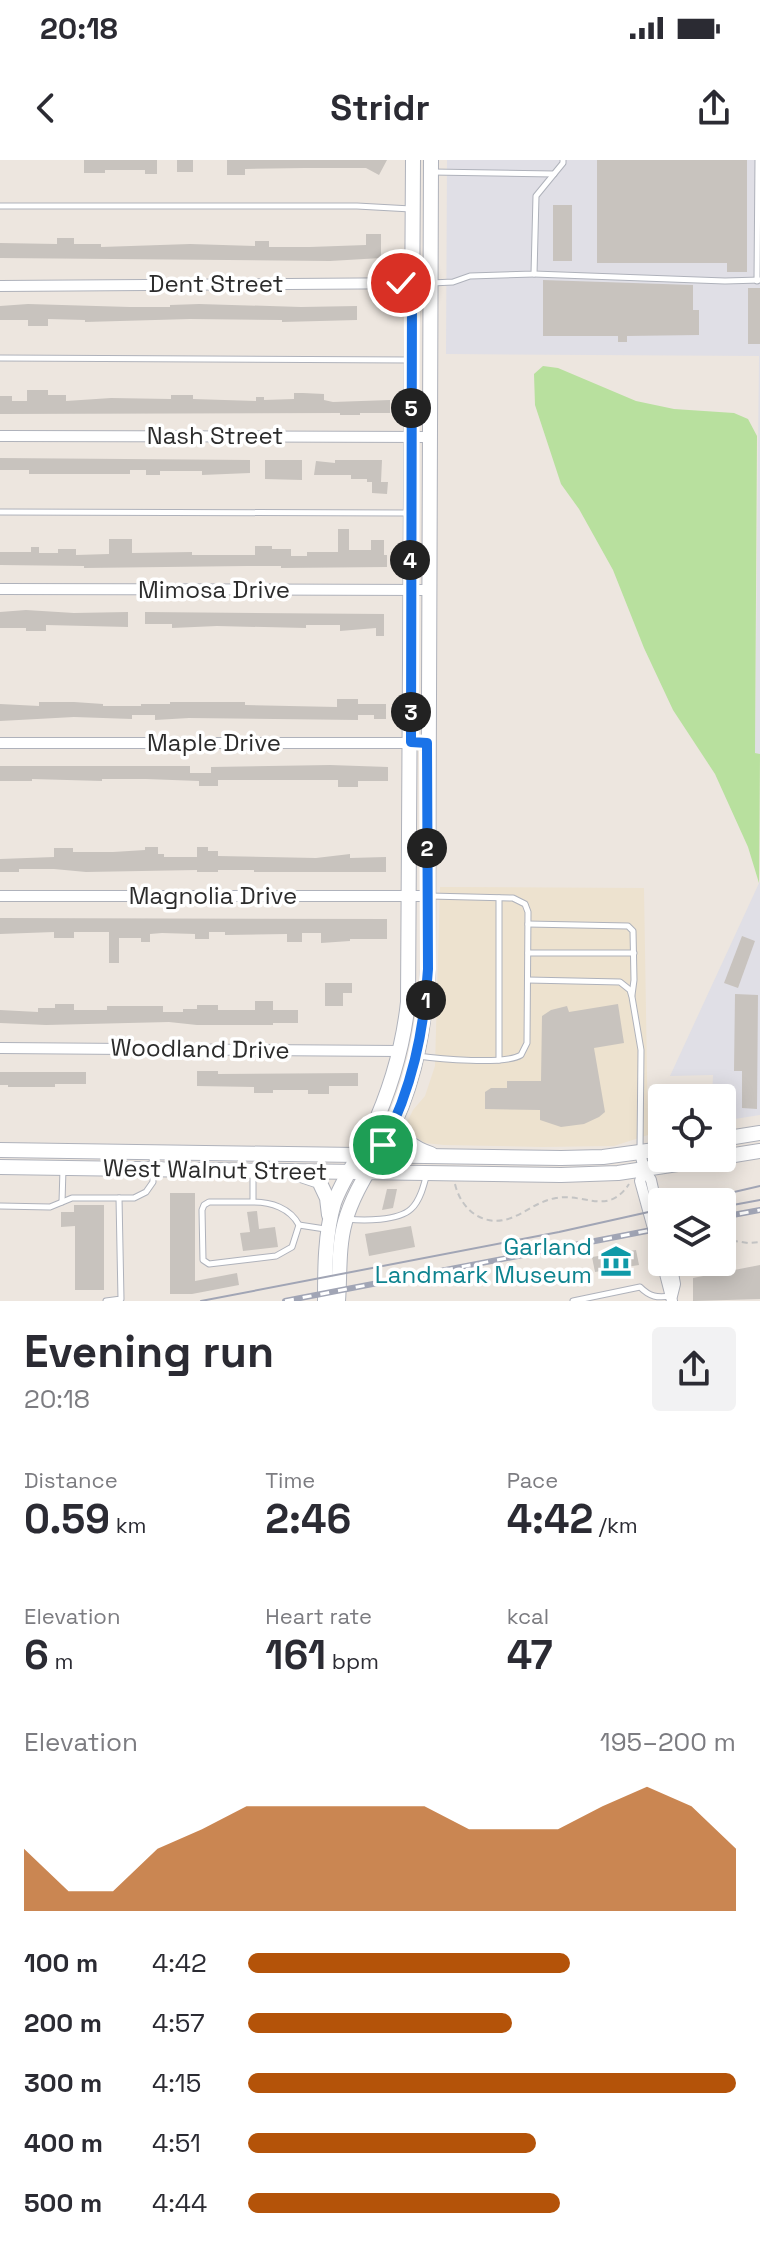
<!DOCTYPE html>
<meta charset="utf-8">
<style>
body{margin:0;font-family:"Space Grotesk",sans-serif;background:#f2f2f3;color:#2b2b33;height:100vh;display:flex;flex-direction:column;font-size:30px;white-space:nowrap}
*{box-sizing:border-box;margin:0}
p{font-size:26px;color:#7c7c81}
.icon{flex:none;width:44px;height:44px;fill:none;stroke:currentColor;stroke-width:2;stroke-linecap:round;stroke-linejoin:round}
.map{position:relative;height:1141px;overflow:hidden}
.side{display:flex;flex-direction:column;background:#fff;flex:1}
.side>*{flex:none}
.controls{position:absolute;left:648px;top:924px;display:grid;gap:16px}
.controls a{display:grid;place-items:center;width:88px;height:88px;border-radius:8px;background:#fff;box-shadow:0 4px 20px #0003;font-size:40px}
.pin{position:absolute;display:grid;place-items:center;width:68px;height:68px;color:#fff;margin:-34px;border:4px solid #fff;border-radius:50%;box-shadow:0 2px 8px #0007}
.km{position:absolute;width:40px;height:40px;margin:-20px;border-radius:50%;background:#222;color:#fff;font-size:22px;line-height:40px;text-align:center}
.round{display:grid;place-items:center;flex:none;width:84px;height:84px;border-radius:8px;background:#f2f2f3}
.head{display:flex;align-items:center;justify-content:space-between;height:136px;padding:0 24px}
h1{font-size:44px;font-weight:600;line-height:60px}
.metrics{display:grid;grid-template-columns:repeat(3,1fr);gap:12px;height:136px;padding:8px 24px}
.metrics div{display:grid;align-content:center}
.metrics b{font-size:40px;font-weight:600}
.metrics small{font-size:22px;font-weight:400}
.metrics p{font-size:22px}
.chart{height:224px;padding:16px 24px}
.chart p{display:flex;justify-content:space-between}
.chart svg{width:100%;height:144px;margin-top:8px;fill:#b45309;opacity:.7}
ul{padding:0 24px;list-style:none;font-size:26px}
li{display:grid;grid-template-columns:128px 96px 1fr;align-items:center;height:60px}
li i{height:20px;border-radius:10px;background:#b45309}
.status{display:flex;justify-content:space-between;align-items:center;height:56px;padding:0 40px;background:#fff;direction:ltr}
.status svg{height:22px;fill:currentColor}
header{display:flex;justify-content:space-between;align-items:center;height:104px;padding:0 24px;background:#fff;font-size:36px;font-weight:600}
.map>svg:first-child{display:block}
.industrial{fill:#e0dfe6}
.education{fill:#ede2cf}
.green{fill:#b8e09e}
.building{fill:#c8c3be}
.lines{fill:none;stroke-linecap:round;stroke-linejoin:round}
.lane-casing{stroke:#afb2bb;stroke-width:7}
.street-casing{stroke:#afb2bb;stroke-width:12}
.secondary-casing{stroke:#afb2bb;stroke-width:16}
.path{stroke:#c4c4c4;stroke-width:2;stroke-dasharray:6 4;stroke-linecap:butt}
.lane{stroke:#fff;stroke-width:5}
.street{stroke:#fff;stroke-width:10}
.secondary{stroke:#fff;stroke-width:14}
.tram{stroke:#a1a5b5;stroke-width:2}
.rail-casing{stroke:#a1a5b5;stroke-width:6}
.rail{stroke:#fff;stroke-width:3;stroke-dasharray:9;stroke-linecap:butt}
.route-casing{stroke:#fff;stroke-width:16}
.route{stroke:#1a73e8;stroke-width:10}
.labels{text-anchor:middle;stroke-width:7;stroke-linejoin:round;paint-order:stroke}
.street-label{font-size:24px;fill:#2c2c2c;stroke:#fff}
.culture-label{font-size:24px;fill:#0d838f;stroke:#fff;text-anchor:end}
</style>
<div class="status"><b>20:18</b><svg viewBox="0 0 49 12"><path d="M0 12V9h3v3zM5 12V6h3v6zM10 12V3h3v9zM15 12V0h3v12zM26 1h20v11H26zM47 4h2v5h-2z"/></svg></div>
<header><svg class="icon" aria-label="back" viewBox="0 0 24 24"><path d="M15 5l-7 7 7 7"/></svg>Stridr<svg class="icon" aria-label="share" viewBox="0 0 24 24"><path d="M12 15V3M7 8l5-5 5 5M5 13v7h14v-7"/></svg></header>
<div class="map">
<svg width="760" height="1141" viewBox="0 0 760 1141">
<rect width="100%" height="100%" fill="#ede6df"/>
<g class="industrial">
<polygon points="447,0 760,0 760,594 755,593 759,196 446,194"/>
<polygon points="760,721 760,955 722,961 722,938 712,938 713,915 670,916"/>
</g>
<polygon class="education" points="440,727 644,728 648,975 614,986 542,987 444,985 424,983 412,973 407,962 413,950 425,936 435,906"/>
<polygon class="green" points="543,206 558,208 636,241 674,249 734,253 748,259 757,276 755,593 760,594 759,723 748,687 715,614 673,550 644,488 613,410 579,349 561,324 535,245 534,214"/>
<g class="building">
<polygon points="84,0 157,0 157,14 145,14 145,10 105,10 105,13 84,13"/>
<rect x="177" y="0" width="16" height="12"/>
<polygon points="227,0 387,0 379,15 366,8 305,8 245,9 245,15 227,15"/>
<polygon points="597,0 747,0 747,112 727,112 727,103 597,103"/>
<rect x="553" y="45" width="19" height="56"/>
<polygon points="366,74 381,74 381,98 330,101 0,98 0,83 57,84 57,78 74,78 74,84 101,84 101,87 190,84 255,86 255,81 269,81 269,87 310,87 366,85"/>
<polygon points="543,120 693,125 693,150 699,150 699,175 627,176 627,182 618,182 618,176 543,176"/>
<rect x="748" y="128" width="12" height="56"/>
<polygon points="28,144 130,147 170,147 170,145 199,144 301,147 357,146 357,160 282,162 282,160 190,159 85,162 85,160 48,159 48,166 28,166 28,160 0,160 0,146"/>
<polygon points="27,230 48,230 48,235 66,235 66,241 111,238 171,239 171,235 193,235 193,239 256,241 256,237 264,237 264,240 294,239 294,233 303,233 324,234 324,240 333,242 390,240 390,253 360,253 360,255 340,255 340,253 0,254 0,236 12,236 12,241 27,241"/>
<polygon points="0,298 250,300 250,313 202,315 202,311 160,311 160,315 146,315 146,310 130,310 130,314 29,314 29,310 0,310"/>
<polygon points="265,300 302,300 302,320 265,319"/>
<polygon points="335,300 382,300 381,322 388,322 387,334 372,333 372,322 367,322 367,319 351,319 351,315 314,315 316,301 335,303"/>
<polygon points="338,369 349,369 349,390 371,390 371,380 384,380 384,395 387,395 387,407 281,408 281,406 247,406 84,408 84,406 0,405 0,392 31,392 31,387 39,387 39,393 58,393 58,389 76,389 76,395 109,394 109,379 132,379 132,393 192,392 192,395 255,395 255,386 272,386 272,389 291,389 291,396 307,396 307,392 338,392"/>
<polygon points="26,450 74,453 128,452 128,467 46,465 46,471 26,471 26,468 0,468 0,452"/>
<polygon points="145,452 384,454 384,476 376,476 376,468 340,471 340,465 306,465 306,468 217,466 172,468 172,464 145,464"/>
<polygon points="337,539 358,539 358,544 386,544 386,559 374,559 374,555 358,555 358,560 189,558 155,560 155,555 132,555 132,559 74,557 0,561 0,544 39,546 39,542 74,542 103,544 103,546 141,546 141,544 170,544 170,542 245,542 245,545 337,547"/>
<polygon points="330,605 388,607 388,621 358,621 358,627 338,627 338,620 218,620 218,626 199,626 199,621 146,619 102,619 102,621 32,619 32,621 0,621 0,606 190,606 190,613 211,613 211,607"/>
<polygon points="145,687 158,687 158,694 164,694 164,697 197,697 197,687 208,687 208,691 218,691 218,696 316,698 350,694 350,698 386,697 386,712 254,712 254,710 218,710 218,712 197,712 197,710 86,712 54,709 19,709 19,712 0,712 0,699 54,697 54,688 73,688 73,692 113,692 145,690"/>
<polygon points="0,758 387,759 387,779 350,779 350,781 321,783 321,773 302,773 302,782 287,782 287,774 225,775 225,772 209,772 209,779 195,779 195,774 162,773 150,774 150,782 141,782 141,778 119,778 119,803 109,803 109,772 74,772 74,778 54,778 54,772 0,774"/>
<polygon points="742,776 755,781 738,828 724,823"/>
<polygon points="325,823 352,823 352,833 343,833 343,846 325,846"/>
<polygon points="735,834 758,835 757,949 742,948 742,911 734,911"/>
<polygon points="255,841 273,841 273,850 298,850 298,863 273,863 273,865 197,865 169,862 46,865 0,863 0,850 38,852 38,848 55,848 55,844 74,844 74,850 107,850 107,846 163,846 163,852 183,852 183,849 197,849 197,845 218,845 218,850 255,850"/>
<polygon points="618,844 624,883 594,888 605,952 599,957 584,964 561,967 540,960 540,950 485,949 485,932 491,928 507,928 507,921 541,921 542,856 551,850 567,846 569,852"/>
<polygon points="197,911 218,911 218,914 358,913 358,926 329,926 329,934 308,934 308,930 273,930 273,933 254,933 254,927 197,926"/>
<polygon points="0,912 86,912 86,924 55,924 55,927 8,927 8,925 0,925"/>
<polygon points="387,1029 397,1029 393,1048 382,1050"/>
<polygon points="170,1033 195,1033 195,1121 237,1113 239,1125 192,1134 170,1134"/>
<polygon points="74,1045 104,1045 104,1130 75,1130 75,1066 61,1067 61,1052 74,1052"/>
<polygon points="257,1051 259,1069 275,1067 278,1087 243,1091 240,1073 250,1072 247,1052"/>
<polygon points="411,1066 415,1087 369,1096 365,1074"/>
<polygon points="636,1090 639,1105 595,1112 592,1097"/>
<polygon points="760,1105 760,1139 693,1141 693,1118"/>
</g>
<g class="lines">
<defs>
<g id="lane">
<polyline points="432,12 554,14"/>
<polyline points="0,46 357,46 411,49"/>
<polyline points="534,114 725,121 760,120"/>
<polyline points="757,121 758,0"/>
<polyline points="432,123 453,122 470,116 534,114 536,36 563,3 563,0"/>
<polyline points="0,198 411,200"/>
<polyline points="0,352 407,353"/>
<polyline points="499,738 499,900"/>
<polyline points="528,764 628,766 633,771 634,820 632,835"/>
<polyline points="528,793 634,793"/>
<polyline points="528,820 620,822 630,830 632,837 641,890 640,990"/>
<path d="M418 896C438 899 505 905 521 895L527 883 528 752 525 744 513 738 430 736"/>
<polyline points="62,1042 63,1009"/>
<path d="M253 1042C271 1042 290 1048 299 1065L292 1087 276 1096 209 1104 203 1100 202 1050 204 1045 209 1042H253V1012"/>
<polyline points="0,1046 50,1047 72,1038 134,1038 146,1032 153,1022 152,992"/>
<path d="M347 1059C363 1061 398 1061 411 1049 420 1041 424 1025 427 1013"/>
<polyline points="299,1065 325,1069"/>
<polyline points="106,1141 121,1139 119,1038"/>
<path d="M573 1141 640 1127C650 1137 657 1138 671 1136"/>
</g>
<g id="street">
<polyline points="0,126 431,123"/>
<polyline points="0,276 429,277"/>
<polyline points="0,429 429,430"/>
<polyline points="0,583 427,583"/>
<polyline points="0,736 427,736"/>
<polyline points="0,888 399,891"/>
<polyline points="640,993 644,1009 651,1020 662,1069"/>
<polyline points="644,1009 640,1021 662,1101"/>
<polyline points="662,1102 672,1141"/>
<polyline points="671,1102 675,1124 672,1136"/>
</g>
<g id="secondary">
<path d="M395 963C403 980 413 988 431 994"/>
<polyline points="722,979 760,973"/>
<polyline points="0,990 561,998 603,997 662,989"/>
<polyline points="722,997 760,991"/>
<polyline points="0,1007 561,1015 618,1013 717,998"/>
<polyline points="301,1015 319,1021 327,1038 329,1055"/>
<path d="M325 1141C325 1110 325 1073 334 1043 343 1018 360 996 371 972 390 931 403 888 408 842L413 0"/>
<path d="M338 1141C340 1115 338 1087 345 1062 355 1026 379 997 394 964 417 915 425 862 428 809L431 0"/>
</g>
</defs>
<use href="#lane" class="lane-casing"/>
<use href="#street" class="street-casing"/>
<use href="#secondary" class="secondary-casing"/>
<g class="path">
<path d="M455 1024C461 1050 484 1068 511 1058 527 1052 538 1041 556 1038 585 1033 608 1056 629 1024"/>
<polyline points="722,1079 748,1083 760,1082"/>
<polyline points="682,1107 687,1102"/>
</g>
<use href="#lane" class="lane"/>
<use href="#street" class="street"/>
<use href="#secondary" class="secondary"/>
<g class="tram">
<polyline points="691,1042 760,1026"/>
<polyline points="722,1047 760,1040"/>
<polyline points="201,1141 559,1072 662,1049"/>
</g>
<defs>
<g id="rail">
<polyline points="722,1057 760,1050"/>
<polyline points="285,1141 662,1068"/>
</g>
</defs>
<use href="#rail" class="rail-casing"/>
<use href="#rail" class="rail"/>
</g>
<g class="lines">
<defs>
<path id="route" d="M383 985C412 929 424 872 428 809L427 583 411 582 412 123H401"/>
</defs>
<use href="#route" class="route-casing"/>
<use href="#route" class="route"/>
</g>
<defs>
<symbol id="museum-bare" viewBox="-9 -9 18 18"><path d="M0-6L6-3V-2H-6V-3ZM-5-1h2V3h-2ZM-1-1h2V3h-2ZM3-1h2V3H3ZM-6 4H6V6H-6Z" fill="#0f9aa8" stroke="#fff" stroke-width="2.5" paint-order="stroke"/></symbol>
</defs>
<g fill-rule="evenodd">
<use href="#museum-bare" x="594" y="1079" width="44" height="44"/>
</g>
<g class="labels">
<g class="street-label">
<text x="216" y="132">Dent Street</text>
<text x="215" y="284">Nash Street</text>
<text x="214" y="438">Mimosa Drive</text>
<text x="214" y="591">Maple Drive</text>
<text x="213" y="744">Magnolia Drive</text>
<text transform="translate(200 889) rotate(1)" y="8">Woodland Drive</text>
<text transform="translate(215 1010) rotate(1)" y="8">West Walnut Street</text>
</g>
<g class="culture-label">
<text x="592" y="1095">Garland<tspan x="592" dy="28">Landmark Museum</tspan></text>
</g>
</g>
</svg>
<div class="controls">
<a><svg class="icon" aria-label="locate" viewBox="0 0 24 24"><circle cx="12" cy="12" r="6"/><path d="M12 2v4M12 18v4M2 12h4M18 12h4"/></svg></a>
<a><svg class="icon" aria-label="layers" viewBox="0 0 24 24"><path d="M12 4l9 5-9 5-9-5zM3 14l9 5 9-5"/></svg></a>
</div>
<div class="pin" style="left:383px;top:985px;background:#1e9e55"><svg class="icon" aria-label="arrive" viewBox="0 0 24 24"><path d="M6 21V4h12l-3 4 3 4H6"/></svg></div>
<div class="pin" style="left:401px;top:123px;background:#d93025"><svg class="icon" aria-label="check" viewBox="0 0 24 24"><path d="M5 12l5 5 9-10"/></svg></div>
<b class="km" style="left:426px;top:840px">1</b>
<b class="km" style="left:427px;top:688px">2</b>
<b class="km" style="left:411px;top:552px">3</b>
<b class="km" style="left:410px;top:400px">4</b>
<b class="km" style="left:411px;top:248px">5</b>
</div>
<section class="side">
<div class="head"><div><h1>Evening run</h1><p>20:18</p></div><a class="round"><svg class="icon" aria-label="share" viewBox="0 0 24 24"><path d="M12 15V3M7 8l5-5 5 5M5 13v7h14v-7"/></svg></a></div>
<div class="metrics">
<div><p>Distance</p><b>0.59<small> km</small></b></div>
<div><p>Time</p><b>2:46</b></div>
<div><p>Pace</p><b>4:42<small> /km</small></b></div>
</div>
<div class="metrics">
<div><p>Elevation</p><b>6<small> m</small></b></div>
<div><p>Heart rate</p><b>161<small> bpm</small></b></div>
<div><p>kcal</p><b>47</b></div>
</div>
<div class="chart"><p><span>Elevation</span>195–200 m</p>
<svg viewBox="0 0 160 44" preserveAspectRatio="none"><path d="M0 44V25L10 38L20 38L30 25L40 19L50 12L60 12L70 12L80 12L90 12L100 19L110 19L120 19L130 12L140 6L150 12L160 25V44z"/></svg>
</div>
<ul>
<li><b>100 m</b>4:42<i style="width:66%"></i></li>
<li><b>200 m</b>4:57<i style="width:54%"></i></li>
<li><b>300 m</b>4:15<i style="width:100%"></i></li>
<li><b>400 m</b>4:51<i style="width:59%"></i></li>
<li><b>500 m</b>4:44<i style="width:64%"></i></li>
</ul>
</section>
